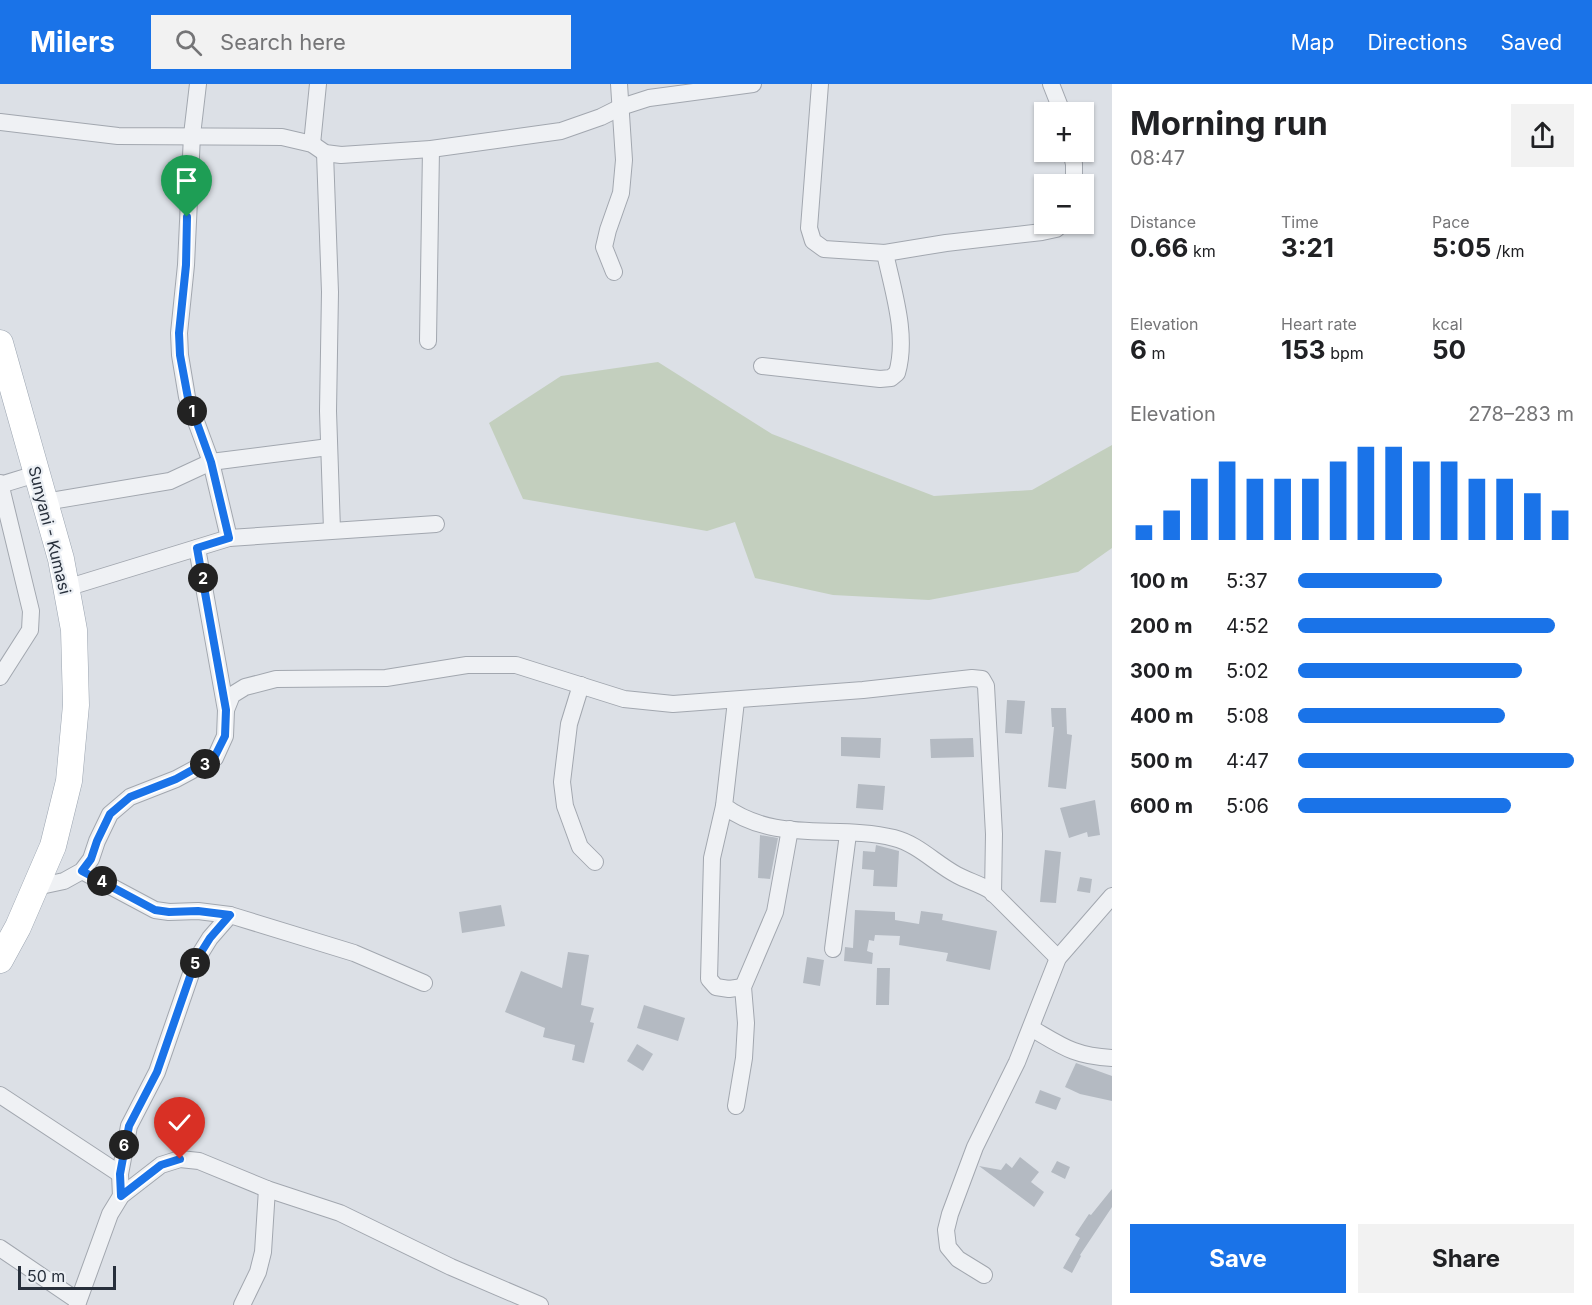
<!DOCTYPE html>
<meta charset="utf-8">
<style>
body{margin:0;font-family:Inter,sans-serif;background:#f2f2f2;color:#202124;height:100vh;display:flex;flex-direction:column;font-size:22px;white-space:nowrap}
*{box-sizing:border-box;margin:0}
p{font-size:20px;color:#757577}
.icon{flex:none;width:33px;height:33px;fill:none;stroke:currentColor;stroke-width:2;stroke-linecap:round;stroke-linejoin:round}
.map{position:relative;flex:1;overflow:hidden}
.drawer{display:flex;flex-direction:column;background:#fff;width:480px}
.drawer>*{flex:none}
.tools{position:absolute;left:1034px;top:18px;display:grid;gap:12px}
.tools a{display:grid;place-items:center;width:60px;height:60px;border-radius:0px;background:#fff;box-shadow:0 2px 4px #0004;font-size:30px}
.scale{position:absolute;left:18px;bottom:15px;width:98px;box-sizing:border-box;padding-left:6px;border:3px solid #272f3b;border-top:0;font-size:16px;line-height:21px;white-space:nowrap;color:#272f3b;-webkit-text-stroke:4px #ebeff4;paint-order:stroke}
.pin{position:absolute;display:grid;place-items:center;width:51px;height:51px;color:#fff;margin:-62px -26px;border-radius:50% 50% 50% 0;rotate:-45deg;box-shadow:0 0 6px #0007}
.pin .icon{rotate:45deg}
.km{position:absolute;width:30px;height:30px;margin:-15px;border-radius:50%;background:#222;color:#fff;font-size:16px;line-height:30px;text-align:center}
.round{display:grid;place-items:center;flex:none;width:63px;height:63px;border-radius:0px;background:#f2f2f2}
.overview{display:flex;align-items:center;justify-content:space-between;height:102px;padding:0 18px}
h1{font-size:33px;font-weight:700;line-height:45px}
.metrics{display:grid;grid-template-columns:repeat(3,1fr);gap:9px;height:102px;padding:6px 18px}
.metrics div{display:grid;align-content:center}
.metrics b{font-size:26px;font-weight:700}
.metrics small{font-size:16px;font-weight:400}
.metrics p{font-size:16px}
.chart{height:168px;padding:12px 18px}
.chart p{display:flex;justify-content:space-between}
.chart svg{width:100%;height:108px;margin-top:6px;stroke:#1a73e8;stroke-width:6}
.cta{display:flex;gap:12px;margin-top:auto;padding:12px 18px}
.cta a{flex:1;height:69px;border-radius:0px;background:#1a73e8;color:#fff;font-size:24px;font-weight:700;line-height:69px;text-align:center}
.cta a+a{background:#f2f2f2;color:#202124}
ul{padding:0 18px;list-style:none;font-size:20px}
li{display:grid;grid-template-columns:96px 72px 1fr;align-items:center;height:45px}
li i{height:15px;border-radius:8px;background:#1a73e8}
header{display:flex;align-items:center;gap:36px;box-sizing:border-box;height:84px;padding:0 30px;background:#1a73e8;color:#fff}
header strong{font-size:28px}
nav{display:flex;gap:33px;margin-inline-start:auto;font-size:21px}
.search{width:420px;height:54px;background:#f2f2f2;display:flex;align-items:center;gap:15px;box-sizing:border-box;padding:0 21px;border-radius:0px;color:#757577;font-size:22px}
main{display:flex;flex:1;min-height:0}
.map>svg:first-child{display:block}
.green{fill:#c3cfbe}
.building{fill:#b4bac2}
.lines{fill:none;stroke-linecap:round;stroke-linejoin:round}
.street-casing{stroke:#a2a7af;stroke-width:18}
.primary-casing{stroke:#9ca5b1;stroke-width:27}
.street{stroke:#eff1f4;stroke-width:16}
.primary{stroke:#fff;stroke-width:26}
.route-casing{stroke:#fff;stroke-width:12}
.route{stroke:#1a73e8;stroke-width:8}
.labels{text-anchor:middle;stroke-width:4.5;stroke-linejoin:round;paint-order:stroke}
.street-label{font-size:16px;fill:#272f3b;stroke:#ebeff4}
</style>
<header>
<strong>Milers</strong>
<div class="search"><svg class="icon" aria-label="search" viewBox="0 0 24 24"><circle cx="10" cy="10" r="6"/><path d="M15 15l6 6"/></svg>Search here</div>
<nav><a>Map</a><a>Directions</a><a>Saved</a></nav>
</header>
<main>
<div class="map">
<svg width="1112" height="1221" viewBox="0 0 1112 1221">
<rect width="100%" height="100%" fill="#dce0e6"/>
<polygon class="green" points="658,278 772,350 934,412 1032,406 1112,361 1112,464 1078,488 929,516 833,511 755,494 735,438 707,447 523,415 489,339 561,292"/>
<g class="building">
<polygon points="1007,616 1025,617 1022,650 1005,649"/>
<polygon points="1051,624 1066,624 1067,650 1072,651 1066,705 1048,703 1054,643 1052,643"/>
<polygon points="841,653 881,654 880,674 841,672"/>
<polygon points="973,654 974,673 931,674 930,655"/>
<polygon points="858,700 885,702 883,726 856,724"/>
<polygon points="1095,716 1100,751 1088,753 1087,748 1069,754 1060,724"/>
<polygon points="760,751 778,754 770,795 758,794"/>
<polygon points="876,761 899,767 897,803 873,802 874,786 862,785 863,767 875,768"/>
<polygon points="1045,766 1061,768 1056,819 1040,818"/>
<polygon points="1080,793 1092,795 1090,809 1077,807"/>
<polygon points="501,821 505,842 462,849 459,828"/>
<polygon points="855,826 895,828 895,836 919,840 921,827 943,830 942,836 997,847 990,886 946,877 948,869 899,861 900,852 875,851 874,857 869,856 867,867 873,869 872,880 844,877 845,863 853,864"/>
<polygon points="568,868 589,871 581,921 594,924 590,938 594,939 584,979 572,976 575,961 543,953 545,944 505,928 521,887 562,904"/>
<polygon points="807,873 824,876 820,902 803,899"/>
<polygon points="877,884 890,884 889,921 876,921"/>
<polygon points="644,921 685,934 678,957 637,944"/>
<polygon points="637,960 653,970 643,987 627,977"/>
<polygon points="1076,979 1112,992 1112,1017 1080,1010 1065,1003"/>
<polygon points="1040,1006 1061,1014 1056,1026 1035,1019"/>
<polygon points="1020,1073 1039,1088 1031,1098 1044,1108 1034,1123 979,1082 1001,1086 1006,1079 1012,1084"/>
<polygon points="1057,1077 1070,1083 1065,1095 1051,1088"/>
<polygon points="1112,1105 1112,1123 1080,1171 1081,1172 1072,1189 1063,1184 1080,1154 1075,1151 1089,1130 1091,1131"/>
</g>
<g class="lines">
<defs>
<g id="street">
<polyline points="198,0 192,51 186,181 179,249 180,271 187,313 211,378 229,454"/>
<polyline points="820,0 809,144 813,157 824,165 885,169 946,159 1042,148 1056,145 1062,140"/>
<polyline points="1051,0 1062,28"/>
<polyline points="0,38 118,52 282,53 312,60 325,69 341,71 431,65 561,47 601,33 621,23 649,14 753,0"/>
<polyline points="312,60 318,0"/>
<polyline points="1071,68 1074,80 1074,100"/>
<polyline points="325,69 330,208 328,327 332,446"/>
<polyline points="614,188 604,163 608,146 621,109 624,76 619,0"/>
<polyline points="428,257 431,65"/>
<path d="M762 282 880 295 891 294 897 289C908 251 893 207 885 169"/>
<polyline points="0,399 31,527 30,546 0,593"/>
<polyline points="0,401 36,390"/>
<polyline points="45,418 170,397 211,378 329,363"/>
<polyline points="197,464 226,626"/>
<polyline points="66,504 229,454 436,440"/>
<polyline points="581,601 569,640 562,698 565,722 580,763 595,778"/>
<path d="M736 617 724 722C775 760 837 740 894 754 918 760 936 780 957 791 968 797 980 800 991 807L1058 874"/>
<polyline points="724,722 712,774 709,895 716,903 729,905 743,903"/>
<polyline points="82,787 155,826 169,828 198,827 230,831 354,869 424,899"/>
<polyline points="36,803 64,797 82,787 91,775 97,757 110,730 130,713 176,695 215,674 225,652 226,626 232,611 245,603 276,595 386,594 467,581 516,581 624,615 673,620 863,606 972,594 982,595 986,602 994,750 993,810"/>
<polyline points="833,865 848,750"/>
<path d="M1031 944C1062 962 1074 972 1112 974"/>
<polyline points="0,1011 120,1090"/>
<polyline points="736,1022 744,974 746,939 743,903 775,828 790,745"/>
<polyline points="121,1112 120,1090 129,1042 157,988 195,878 210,854 230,831"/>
<polyline points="0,1164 78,1217"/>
<polyline points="984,1191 958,1175 948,1163 946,1146 950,1130 975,1063 1017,978 1058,874 1112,812"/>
<polyline points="77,1221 110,1130 121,1112 161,1081 180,1075 199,1077 267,1105 340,1129 451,1183 540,1221"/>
<polyline points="242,1221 258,1188 263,1168 267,1105"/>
</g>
<polyline id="primary" points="0,259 61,475 74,546 76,621 69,697 53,762 18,843 0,876"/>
</defs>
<use href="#street" class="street-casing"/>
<use href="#primary" class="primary-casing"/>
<use href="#street" class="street"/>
<use href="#primary" class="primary"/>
</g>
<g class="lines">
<defs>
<polyline id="route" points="180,1075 161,1081 121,1112 120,1090 129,1042 157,988 195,878 210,854 230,831 198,827 169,828 155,826 82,787 91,775 97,757 110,730 130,713 176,695 214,674 225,652 226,626 197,464 229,454 211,378 188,314 180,271 179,249 186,181 187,133"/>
</defs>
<use href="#route" class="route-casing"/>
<use href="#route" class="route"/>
</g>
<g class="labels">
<g class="street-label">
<text transform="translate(50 446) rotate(76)" y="6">Sunyani - Kumasi</text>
</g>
</g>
</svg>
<div class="tools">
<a>+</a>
<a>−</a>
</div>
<div class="scale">50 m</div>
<div class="pin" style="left:187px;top:133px;background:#1e9e55"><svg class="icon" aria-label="arrive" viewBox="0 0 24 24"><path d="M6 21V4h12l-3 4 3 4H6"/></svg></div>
<div class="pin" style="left:180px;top:1075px;background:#d93025"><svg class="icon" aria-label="check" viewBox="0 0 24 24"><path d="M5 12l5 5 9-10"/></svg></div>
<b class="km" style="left:192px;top:327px">1</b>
<b class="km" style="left:203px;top:494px">2</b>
<b class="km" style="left:205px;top:680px">3</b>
<b class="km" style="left:102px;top:797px">4</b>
<b class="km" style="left:195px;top:879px">5</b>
<b class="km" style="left:124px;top:1061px">6</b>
</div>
<section class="drawer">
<div class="overview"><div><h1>Morning run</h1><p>08:47</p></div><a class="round"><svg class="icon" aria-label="share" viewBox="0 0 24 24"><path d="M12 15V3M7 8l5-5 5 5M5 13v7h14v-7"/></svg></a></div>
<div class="metrics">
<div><p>Distance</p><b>0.66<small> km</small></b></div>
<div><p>Time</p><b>3:21</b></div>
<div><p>Pace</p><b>5:05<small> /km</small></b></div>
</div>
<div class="metrics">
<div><p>Elevation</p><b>6<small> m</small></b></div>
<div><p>Heart rate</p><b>153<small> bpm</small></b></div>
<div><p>kcal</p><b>50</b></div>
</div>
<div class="chart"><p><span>Elevation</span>278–283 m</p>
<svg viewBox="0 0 160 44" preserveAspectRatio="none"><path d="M5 44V38M15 44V32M25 44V19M35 44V12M45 44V19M55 44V19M65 44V19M75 44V12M85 44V6M95 44V6M105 44V12M115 44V12M125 44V19M135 44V19M145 44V25M155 44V32"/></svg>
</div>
<ul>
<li><b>100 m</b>5:37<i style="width:52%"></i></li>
<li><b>200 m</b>4:52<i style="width:93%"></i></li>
<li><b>300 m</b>5:02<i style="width:81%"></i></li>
<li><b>400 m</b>5:08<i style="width:75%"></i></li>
<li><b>500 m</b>4:47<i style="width:100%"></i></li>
<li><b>600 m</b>5:06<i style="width:77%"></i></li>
</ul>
<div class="cta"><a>Save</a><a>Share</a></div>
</section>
</main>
